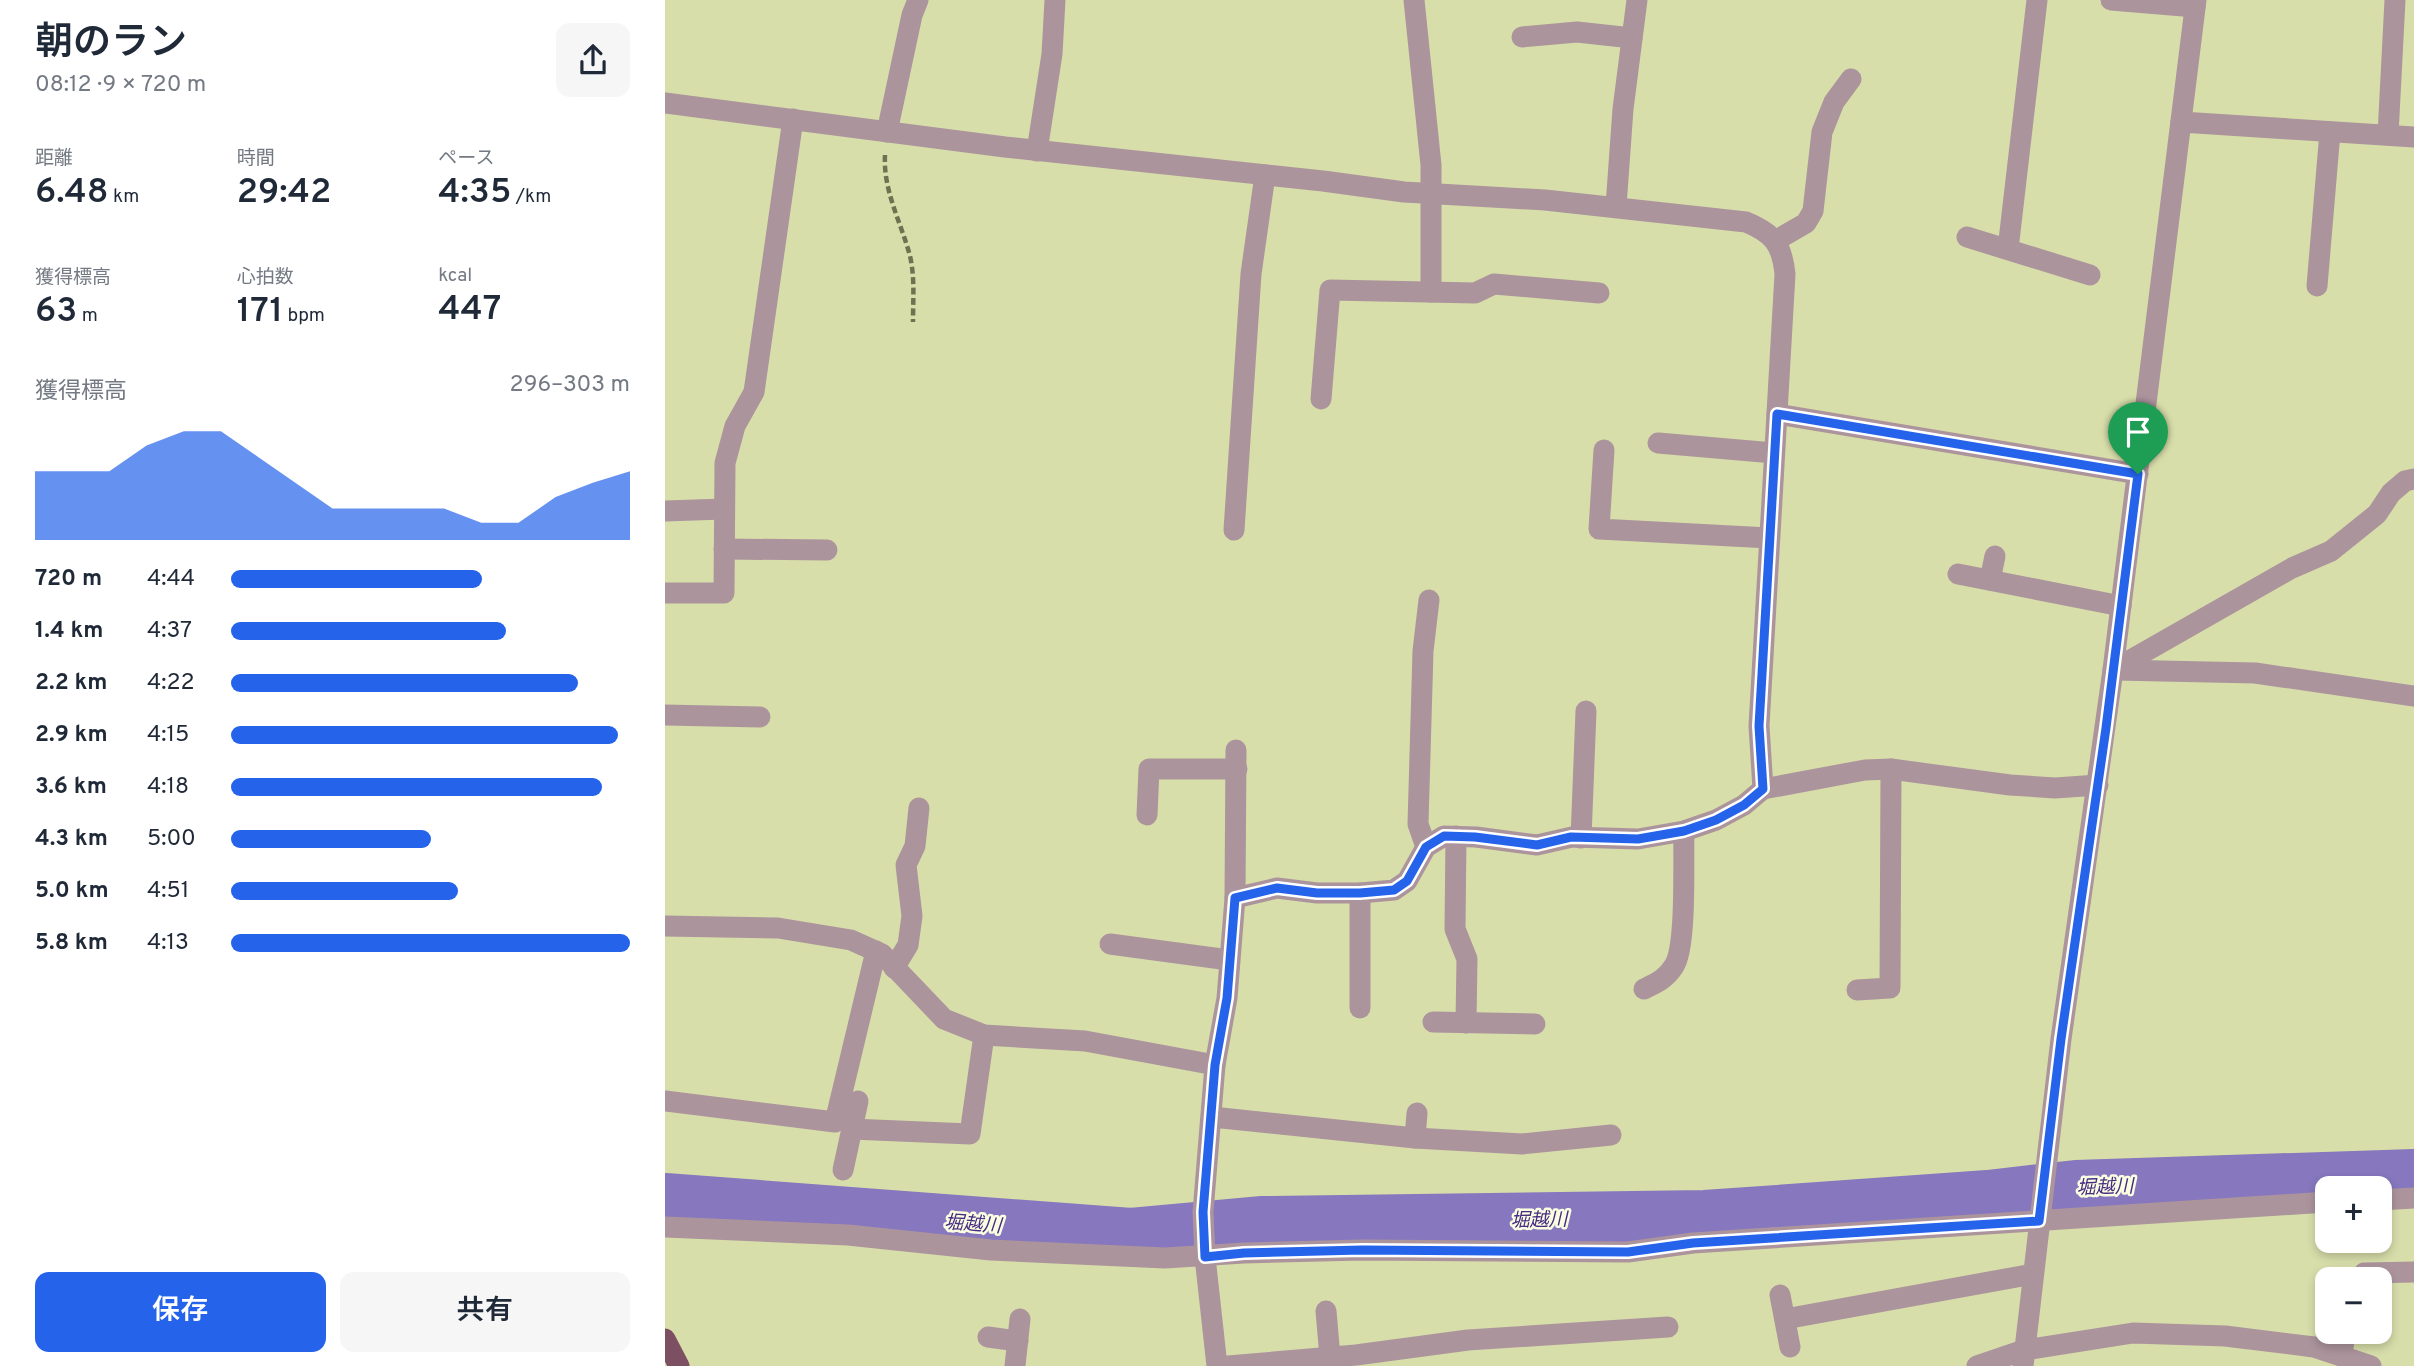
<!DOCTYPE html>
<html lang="ja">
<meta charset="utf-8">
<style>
body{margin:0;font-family:Overpass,"Noto Sans JP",sans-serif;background:#f6f6f7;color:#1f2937;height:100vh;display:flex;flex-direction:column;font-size:26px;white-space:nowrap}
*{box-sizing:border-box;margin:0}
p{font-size:23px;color:#747a83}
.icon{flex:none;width:38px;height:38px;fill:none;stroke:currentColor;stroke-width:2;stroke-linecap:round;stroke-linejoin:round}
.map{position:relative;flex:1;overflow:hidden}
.sheet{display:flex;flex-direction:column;background:#fff;width:665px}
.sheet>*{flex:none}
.fabs{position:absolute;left:1650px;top:1176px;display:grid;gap:14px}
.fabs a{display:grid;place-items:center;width:77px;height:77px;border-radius:14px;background:#fff;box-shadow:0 4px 10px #0003;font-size:35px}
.pin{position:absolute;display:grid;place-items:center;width:60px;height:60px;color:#fff;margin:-72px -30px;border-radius:50% 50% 50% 0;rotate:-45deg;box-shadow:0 0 7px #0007}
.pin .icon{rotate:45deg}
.round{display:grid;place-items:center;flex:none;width:74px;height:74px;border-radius:14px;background:#f6f6f7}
.headline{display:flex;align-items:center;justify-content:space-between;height:119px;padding:0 35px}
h1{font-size:38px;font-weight:600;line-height:52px}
.figures{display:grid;grid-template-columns:repeat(3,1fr);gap:10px;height:119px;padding:7px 35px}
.figures div{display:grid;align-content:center}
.figures b{font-size:35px;font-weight:600}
.figures small{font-size:19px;font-weight:400}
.figures p{font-size:19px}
.chart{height:196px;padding:14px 35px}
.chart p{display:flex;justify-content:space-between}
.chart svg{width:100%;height:126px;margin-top:7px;fill:#2563eb;opacity:.7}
.primary-button{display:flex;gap:14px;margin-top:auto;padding:14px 35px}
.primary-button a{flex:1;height:80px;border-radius:14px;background:#2563eb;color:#fff;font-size:28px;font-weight:600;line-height:80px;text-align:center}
.primary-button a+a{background:#f6f6f7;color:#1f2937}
ul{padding:0 35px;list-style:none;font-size:23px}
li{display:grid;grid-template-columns:112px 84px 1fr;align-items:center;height:52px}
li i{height:18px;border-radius:9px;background:#2563eb}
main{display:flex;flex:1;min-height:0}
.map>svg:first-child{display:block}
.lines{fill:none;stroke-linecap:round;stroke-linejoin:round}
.river{stroke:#8677be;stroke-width:54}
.path{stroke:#6f7251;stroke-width:4.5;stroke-dasharray:7 3.5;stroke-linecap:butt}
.minor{stroke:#ac949d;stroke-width:21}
.trunk{stroke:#7c5062;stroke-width:21}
.route-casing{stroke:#fff;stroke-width:14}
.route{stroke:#2563eb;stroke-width:9}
.labels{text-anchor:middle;stroke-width:5;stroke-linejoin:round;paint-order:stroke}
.water-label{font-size:19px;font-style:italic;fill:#472c82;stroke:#f9fde2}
</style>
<main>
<section class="sheet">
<div class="headline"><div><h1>朝のラン</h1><p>08:12 · 9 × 720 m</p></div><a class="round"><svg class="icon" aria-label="share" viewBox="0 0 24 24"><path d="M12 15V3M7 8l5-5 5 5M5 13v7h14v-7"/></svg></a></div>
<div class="figures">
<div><p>距離</p><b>6.48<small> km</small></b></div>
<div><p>時間</p><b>29:42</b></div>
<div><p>ペース</p><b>4:35<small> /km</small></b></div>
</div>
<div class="figures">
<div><p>獲得標高</p><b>63<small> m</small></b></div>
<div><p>心拍数</p><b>171<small> bpm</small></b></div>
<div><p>kcal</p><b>447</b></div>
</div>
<div class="chart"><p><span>獲得標高</span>296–303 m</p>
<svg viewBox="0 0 160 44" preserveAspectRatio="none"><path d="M0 44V20L10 20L20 20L30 11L40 6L50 6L60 15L70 24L80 33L90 33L100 33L110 33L120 38L130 38L140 29L150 24L160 20V44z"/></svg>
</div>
<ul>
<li><b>720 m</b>4:44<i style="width:63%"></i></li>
<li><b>1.4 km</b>4:37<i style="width:69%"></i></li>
<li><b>2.2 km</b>4:22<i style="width:87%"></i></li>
<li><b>2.9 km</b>4:15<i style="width:97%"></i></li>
<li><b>3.6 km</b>4:18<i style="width:93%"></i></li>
<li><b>4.3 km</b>5:00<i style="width:50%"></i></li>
<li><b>5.0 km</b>4:51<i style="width:57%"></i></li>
<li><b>5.8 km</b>4:13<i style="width:100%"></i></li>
</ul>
<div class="primary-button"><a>保存</a><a>共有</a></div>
</section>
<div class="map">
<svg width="1749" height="1366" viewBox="0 0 1749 1366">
<rect width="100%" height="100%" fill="#d8deaa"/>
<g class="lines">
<polyline class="river" points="0,1200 466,1235 598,1223 1040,1217 1323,1197 1411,1187 1749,1176"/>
<path class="path" d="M220 155C218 191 236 222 245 256 250 278 248 299 248 322"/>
<g class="minor">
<polyline points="749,0 766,165 766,292"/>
<polyline points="1446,0 1530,7"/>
<polyline points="857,37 912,32 967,38"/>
<path d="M0 103 340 147 658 181 739 192 880 200 1081 222C1108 233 1117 244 1120 274L1094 726 1098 789"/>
<polyline points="1516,122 1749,137"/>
<polyline points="222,132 247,15 253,0"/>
<polyline points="1723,135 1730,0"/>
<polyline points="372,151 387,54 390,0"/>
<polyline points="951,206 958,109 972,0"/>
<polyline points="1302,237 1425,275"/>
<polyline points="1110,241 1141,223 1148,211 1157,132 1169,102 1186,79"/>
<polyline points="1343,249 1372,0"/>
<polyline points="1652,286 1665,132"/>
<polyline points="656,399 665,290 810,293 829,284 934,293"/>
<polyline points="1112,414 1473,474"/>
<polyline points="993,443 1109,453"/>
<polyline points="939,450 934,529 1104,538"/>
<polyline points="0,511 59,509"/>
<polyline points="569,530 586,274 600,175"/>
<polyline points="59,549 162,550"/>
<polyline points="1293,574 1456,606"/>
<polyline points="1325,580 1330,556"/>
<polyline points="0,593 59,593 60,463 70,426 89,392 128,119"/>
<polyline points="1448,670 1627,568 1666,551 1712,514 1726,493 1740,481 1749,479"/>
<polyline points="1450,670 1590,673 1749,696"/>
<polyline points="0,715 95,717"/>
<polyline points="482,815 484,769 572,769"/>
<polyline points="791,836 790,929 802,959 801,1023"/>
<polyline points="916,838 921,711"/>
<polyline points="761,847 753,824 758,651 764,600"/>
<polyline points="695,893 695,1008"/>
<polyline points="570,898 571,750"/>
<polyline points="0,926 113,928 186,940 217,954 279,1019 319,1035 420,1041 550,1065"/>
<polyline points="445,944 564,960"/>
<polyline points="229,968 243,945 247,916 241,865 250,846 254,808"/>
<path d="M979 989C991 983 1001 979 1009 966 1022 947 1018 859 1019 831"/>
<polyline points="1192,990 1225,988 1226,769"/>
<polyline points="768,1022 870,1024"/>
<polyline points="0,1101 170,1122 211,951"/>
<polyline points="547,1117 750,1138 857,1144 946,1135"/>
<polyline points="186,1129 305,1134 319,1035"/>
<polyline points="750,1138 752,1113"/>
<polyline points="178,1170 193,1101"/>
<polyline points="1715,1200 1749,1198"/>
<polyline points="0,1227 183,1235 326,1250 500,1258 579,1253 697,1250 963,1252 1028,1243 1662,1202"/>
<polyline points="1695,1279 1699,1273 1749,1272"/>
<polyline points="1115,1295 1125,1347"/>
<polyline points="661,1311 665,1357"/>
<polyline points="1120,1319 1368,1274"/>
<polyline points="323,1337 353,1341"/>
<polyline points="1677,1356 1680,1332"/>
<polyline points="350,1366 355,1319"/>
<polyline points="552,1366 540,1257 538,1212 550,1065 562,998 570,898 612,888 652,893 695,893 729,890 742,881 761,847 779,836 811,837 872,845 907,837 973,839 1019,831 1051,820 1079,805 1098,789 1200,770 1226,769 1345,785 1390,788 1433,785"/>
<polyline points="563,1366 691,1355 803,1340 1003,1327"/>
<polyline points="1312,1366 1359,1350 1468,1333 1560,1336 1649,1347 1706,1366"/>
<polyline points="1358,1366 1396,1039 1448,670 1531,0"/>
</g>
<polyline class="trunk" points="0,1339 14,1366"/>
</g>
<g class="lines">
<defs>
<polygon id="route" points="1112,414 1473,474 1441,728 1396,1039 1374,1221 1028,1243 963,1252 697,1250 579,1253 540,1257 538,1212 550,1065 562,998 570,898 612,888 652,893 695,893 729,890 742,881 761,847 779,836 810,837 872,845 906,837 973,839 1019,831 1051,820 1079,805 1098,789 1094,726"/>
</defs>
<use href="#route" class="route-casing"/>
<use href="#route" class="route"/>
</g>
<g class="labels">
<g class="water-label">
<text transform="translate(1440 1186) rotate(-2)" y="7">堀越川</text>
<text transform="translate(874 1219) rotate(-1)" y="7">堀越川</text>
<text transform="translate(308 1223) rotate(4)" y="7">堀越川</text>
</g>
</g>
</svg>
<div class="fabs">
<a>+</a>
<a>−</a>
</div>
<div class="pin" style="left:1473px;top:474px;background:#1e9e55"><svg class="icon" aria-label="arrive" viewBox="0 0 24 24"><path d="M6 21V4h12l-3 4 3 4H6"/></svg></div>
</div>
</main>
